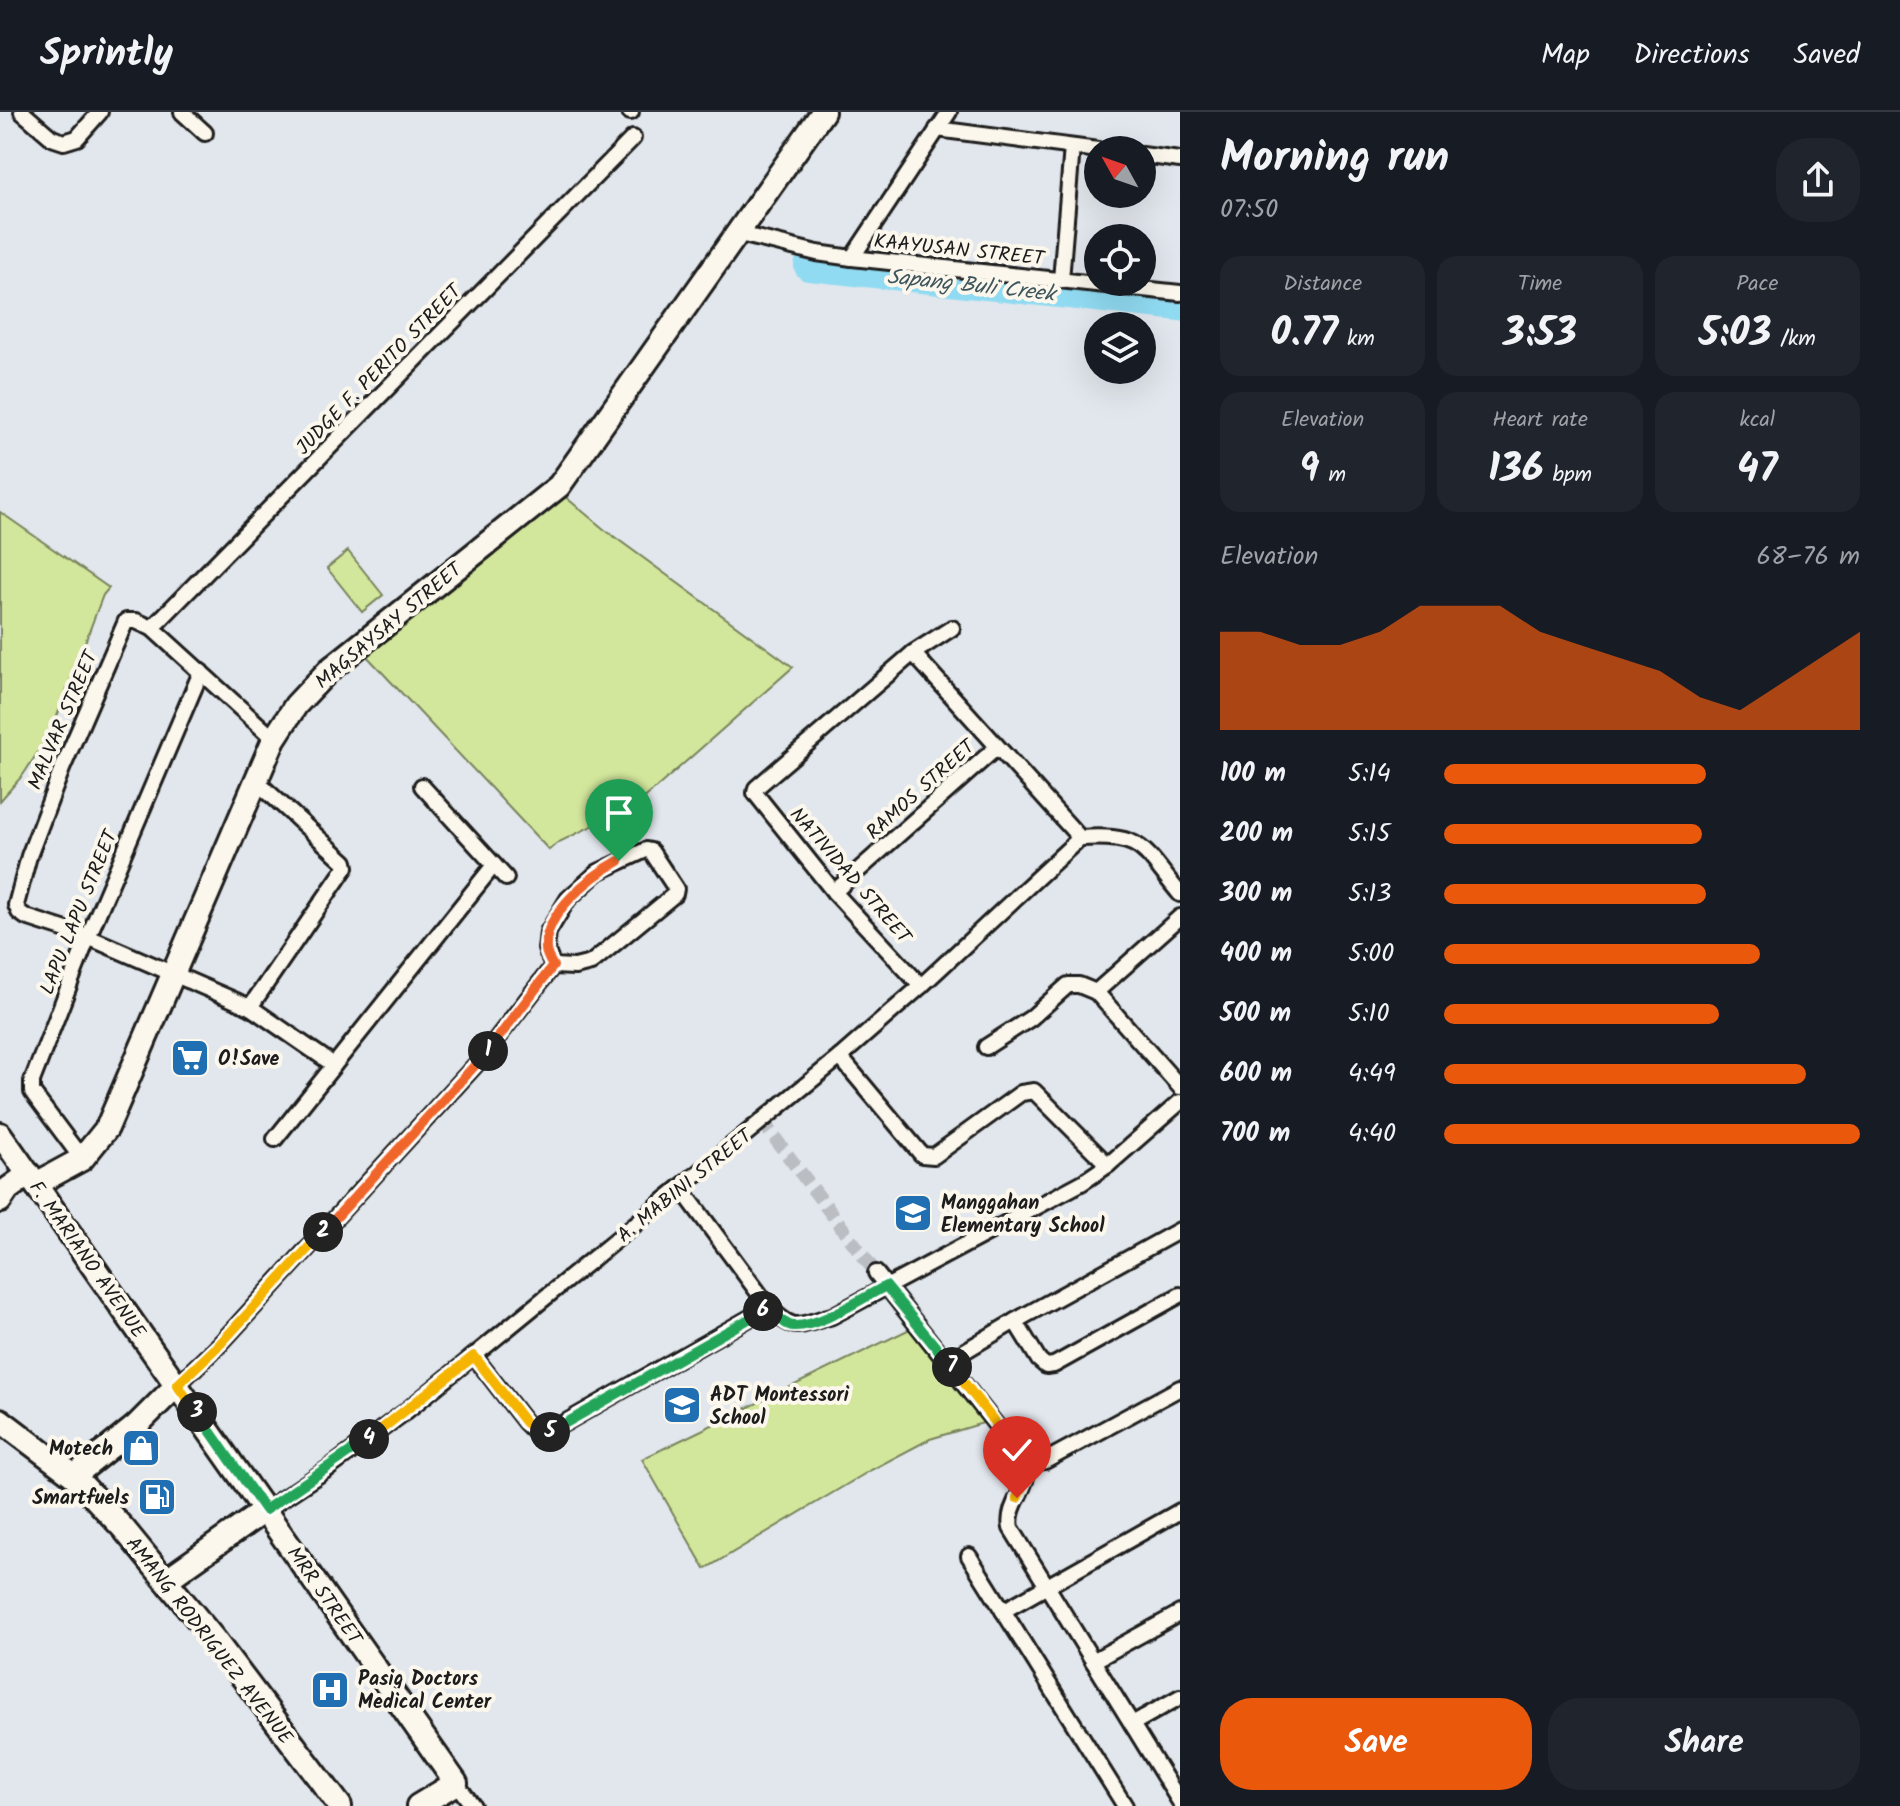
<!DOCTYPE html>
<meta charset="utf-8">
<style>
body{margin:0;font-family:Kalam,sans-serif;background:#20242c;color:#f1f3f6;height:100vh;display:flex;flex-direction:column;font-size:30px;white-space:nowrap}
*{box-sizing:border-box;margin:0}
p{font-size:26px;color:#9ea1a6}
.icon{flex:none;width:44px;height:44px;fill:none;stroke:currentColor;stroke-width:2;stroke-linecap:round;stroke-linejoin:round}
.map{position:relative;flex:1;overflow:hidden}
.panel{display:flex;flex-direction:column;background:#171b24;width:720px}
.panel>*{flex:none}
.needle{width:52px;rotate:310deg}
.buttons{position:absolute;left:1084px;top:24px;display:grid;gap:16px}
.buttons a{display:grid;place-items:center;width:72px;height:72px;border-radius:50%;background:#171b24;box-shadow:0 8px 32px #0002;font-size:40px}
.pin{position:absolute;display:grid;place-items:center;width:68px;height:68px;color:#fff;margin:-82px -34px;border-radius:50% 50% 50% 0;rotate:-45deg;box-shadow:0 0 8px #0007}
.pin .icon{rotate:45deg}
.km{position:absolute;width:40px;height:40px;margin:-20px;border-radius:50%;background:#222;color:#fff;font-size:22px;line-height:40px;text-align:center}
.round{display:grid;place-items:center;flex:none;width:84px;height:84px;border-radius:32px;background:#20242c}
.summary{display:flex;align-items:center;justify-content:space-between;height:136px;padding:0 40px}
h1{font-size:44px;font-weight:700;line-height:60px}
.stats{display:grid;grid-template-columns:repeat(3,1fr);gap:12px;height:136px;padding:8px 40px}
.stats div{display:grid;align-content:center;border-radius:20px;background:#20242c;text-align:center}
.stats b{font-size:40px;font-weight:700}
.stats small{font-size:22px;font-weight:400}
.stats p{font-size:22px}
.chart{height:224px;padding:16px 40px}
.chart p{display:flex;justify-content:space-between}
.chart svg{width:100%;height:144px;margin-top:8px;fill:#ea580c;opacity:.7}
.action{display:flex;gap:16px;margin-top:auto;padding:16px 40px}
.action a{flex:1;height:92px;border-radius:32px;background:#ea580c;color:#fff;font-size:32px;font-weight:700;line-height:92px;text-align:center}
.action a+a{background:#20242c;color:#f1f3f6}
ul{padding:0 40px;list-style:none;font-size:26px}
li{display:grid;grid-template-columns:128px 96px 1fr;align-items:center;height:60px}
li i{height:20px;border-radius:10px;background:#ea580c}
header{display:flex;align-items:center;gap:48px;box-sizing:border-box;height:112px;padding:0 40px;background:#171b24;border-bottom:2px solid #363941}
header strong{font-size:38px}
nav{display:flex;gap:44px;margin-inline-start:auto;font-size:28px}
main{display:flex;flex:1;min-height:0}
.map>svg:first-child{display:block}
.green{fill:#d3e79c;stroke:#78825c;stroke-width:2}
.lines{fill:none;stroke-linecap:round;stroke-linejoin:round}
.river{stroke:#91dbf2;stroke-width:30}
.street-tunnel{stroke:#babec3;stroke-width:14;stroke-dasharray:14 7;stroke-linecap:butt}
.street-casing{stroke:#1c1c1c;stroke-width:20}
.secondary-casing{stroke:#1c1c1c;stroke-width:28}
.street{stroke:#fbf7ec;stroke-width:14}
.secondary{stroke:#fbf7ec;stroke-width:22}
.split-1-casing{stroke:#fff;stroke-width:16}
.split-2-casing{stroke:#fff;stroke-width:16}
.split-3-casing{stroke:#fff;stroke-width:16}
.split-4-casing{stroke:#fff;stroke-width:16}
.split-5-casing{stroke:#fff;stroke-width:16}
.split-6-casing{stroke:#fff;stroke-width:16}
.split-7-casing{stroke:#fff;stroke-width:16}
.split-8-casing{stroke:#fff;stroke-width:16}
.split-1{stroke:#f0652b;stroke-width:10}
.split-2{stroke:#f0652b;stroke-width:10}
.split-3{stroke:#f5b400;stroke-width:10}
.split-4{stroke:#22a559;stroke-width:10}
.split-5{stroke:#f5b400;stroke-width:10}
.split-6{stroke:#22a559;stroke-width:10}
.split-7{stroke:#22a559;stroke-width:10}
.split-8{stroke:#f5b400;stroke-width:10}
.labels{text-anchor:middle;stroke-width:8;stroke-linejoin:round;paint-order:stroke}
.street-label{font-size:20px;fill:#1c1c1c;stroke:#fbf7ec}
.poi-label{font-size:20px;font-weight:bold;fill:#1c1c1c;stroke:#fbf7ec;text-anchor:start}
.water-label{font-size:22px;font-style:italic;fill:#3f555c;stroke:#fbf7ec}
</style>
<header>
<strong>Sprintly</strong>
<nav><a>Map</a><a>Directions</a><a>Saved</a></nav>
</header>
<main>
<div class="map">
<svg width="1180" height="1694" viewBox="0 0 1180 1694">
<rect width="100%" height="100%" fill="#e2e7ed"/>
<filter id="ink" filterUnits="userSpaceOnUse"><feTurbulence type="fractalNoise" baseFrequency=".0125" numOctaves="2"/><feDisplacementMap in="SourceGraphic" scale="16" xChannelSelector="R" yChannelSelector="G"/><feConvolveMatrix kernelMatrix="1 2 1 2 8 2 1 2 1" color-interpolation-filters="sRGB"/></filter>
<g filter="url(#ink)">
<g class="green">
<polygon points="563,383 605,418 793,555 639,691 557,731 549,738 364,541"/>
<polygon points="0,400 109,476 103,483 51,620 23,663 0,689"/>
<polygon points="348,439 383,483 362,500 327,456"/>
<polygon points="916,1214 993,1308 930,1327 871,1358 705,1457 642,1347"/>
</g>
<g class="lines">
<polyline class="river" points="809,154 1180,194"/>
<polyline class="street-tunnel" points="762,1009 876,1161"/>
<defs>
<g id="street">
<polyline points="22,0 52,26 64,30 77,26 100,0"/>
<polyline points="182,0 205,21"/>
<polyline points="630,0 631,0"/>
<polyline points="937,17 1098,38"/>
<polyline points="1142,43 1180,48"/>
<polyline points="736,121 817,141 852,146 1180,181"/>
<polyline points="852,146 949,0"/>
<polyline points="1061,168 1072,35"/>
<polyline points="152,516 633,26"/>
<polyline points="913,541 1080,726"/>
<polyline points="274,627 152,516 136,509 126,509 62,657 29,744 16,793 19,800 26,805 88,825 250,895 334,953"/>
<polyline points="422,674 506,766"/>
<polygon points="646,738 651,739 676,777 675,782 591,851 575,855 553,854 546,837 548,820 568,787 598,760"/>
<polyline points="834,780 996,636"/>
<polyline points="921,874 834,780 755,681 756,676 913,541 952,516"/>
<polyline points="1096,880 1180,805"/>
<polyline points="250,895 346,755 345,750 256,669"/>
<polyline points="986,935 1031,906 1068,873 1079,873 1096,880 1180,975"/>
<polyline points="840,945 922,1043 934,1044 1021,981 1034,979 1108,1053"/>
<polyline points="275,1027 494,753"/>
<polyline points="82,1047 32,980 32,969 88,825 201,560"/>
<polyline points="681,1076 769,1195"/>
<path d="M876 1161 1027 1352C1030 1375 1006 1393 1011 1416L1180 1690"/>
<polyline points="1015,1209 1039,1248 1046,1254 1054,1253 1180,1183"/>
<path d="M474 1244 525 1310 534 1319 547 1321 769 1195C795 1222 798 1213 832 1204L1083 1070 1108 1053 1180 990"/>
<polyline points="948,1249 1015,1209 1180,1118"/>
<polyline points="177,1273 220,1232 481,947 553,854"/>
<polyline points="1027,1352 1045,1349 1180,1276"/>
<path d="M265 1398 329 1356 405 1300 840 945 921 874 1080 726C1144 722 1142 736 1180 782"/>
<polyline points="969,1444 1125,1694"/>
<polyline points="1003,1499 1180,1399"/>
<polyline points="1093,1549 1180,1501"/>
<polyline points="1132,1612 1180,1585"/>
<polyline points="456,1671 473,1694"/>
</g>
<g id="secondary">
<polyline points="0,1022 456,1671 418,1694"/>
<polyline points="36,1072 82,1047 107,1016 274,627 296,593 329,558 559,374 823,0"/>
<polyline points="0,1089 8,1077 29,1062"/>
<polyline points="0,1308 74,1364 123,1416 213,1526 340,1694"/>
<polyline points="74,1364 136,1314 177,1273"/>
<polyline points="166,1468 265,1398"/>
</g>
</defs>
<use href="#street" class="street-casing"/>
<use href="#secondary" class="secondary-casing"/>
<use href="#street" class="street"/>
<use href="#secondary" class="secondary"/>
</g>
</g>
<g class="lines" filter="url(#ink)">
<defs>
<path id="split-1" d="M488 939 553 854C550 849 546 842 546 837 543 802 592 763 619 749"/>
<polyline id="split-2" points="323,1120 488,939"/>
<polyline id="split-3" points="197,1300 177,1273 220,1232 323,1120"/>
<polyline id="split-4" points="197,1300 265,1398 369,1327"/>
<polyline id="split-5" points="369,1327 474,1244 525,1310 539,1321 550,1320"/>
<polyline id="split-6" points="550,1320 763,1199"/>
<path id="split-7" d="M763 1199 769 1195C775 1201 784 1214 794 1214 820 1215 862 1186 886 1174L952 1255"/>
<polyline id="split-8" points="952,1255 1027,1352 1027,1363 1017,1386"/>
</defs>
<use href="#split-1" class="split-1-casing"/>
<use href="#split-2" class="split-2-casing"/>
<use href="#split-3" class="split-3-casing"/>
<use href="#split-4" class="split-4-casing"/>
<use href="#split-5" class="split-5-casing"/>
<use href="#split-6" class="split-6-casing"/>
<use href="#split-7" class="split-7-casing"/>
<use href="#split-8" class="split-8-casing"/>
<use href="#split-1" class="split-1"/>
<use href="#split-2" class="split-2"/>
<use href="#split-3" class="split-3"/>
<use href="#split-4" class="split-4"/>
<use href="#split-5" class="split-5"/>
<use href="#split-6" class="split-6"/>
<use href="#split-7" class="split-7"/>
<use href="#split-8" class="split-8"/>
</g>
<defs>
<symbol id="supermarket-square" viewBox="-11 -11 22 22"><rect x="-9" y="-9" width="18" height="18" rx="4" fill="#1f6fb2" stroke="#fbf7ec"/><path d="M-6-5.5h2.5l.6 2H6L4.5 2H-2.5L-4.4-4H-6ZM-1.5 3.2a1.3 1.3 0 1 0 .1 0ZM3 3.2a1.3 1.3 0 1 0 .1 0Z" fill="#fff"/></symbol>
<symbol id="school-square" viewBox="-11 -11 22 22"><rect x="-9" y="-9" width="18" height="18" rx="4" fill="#1f6fb2" stroke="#fbf7ec"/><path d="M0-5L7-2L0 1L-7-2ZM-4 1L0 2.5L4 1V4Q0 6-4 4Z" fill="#fff"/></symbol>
<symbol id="shop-square" viewBox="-11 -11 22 22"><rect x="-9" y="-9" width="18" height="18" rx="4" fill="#1f6fb2" stroke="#fbf7ec"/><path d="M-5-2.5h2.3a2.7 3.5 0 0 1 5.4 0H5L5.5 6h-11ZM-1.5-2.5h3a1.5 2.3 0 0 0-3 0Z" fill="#fff"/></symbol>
<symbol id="fuel-square" viewBox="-11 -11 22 22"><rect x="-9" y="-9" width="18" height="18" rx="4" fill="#1f6fb2" stroke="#fbf7ec"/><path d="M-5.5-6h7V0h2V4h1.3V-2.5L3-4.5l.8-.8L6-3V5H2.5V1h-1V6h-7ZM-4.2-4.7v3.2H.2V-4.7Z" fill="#fff"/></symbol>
<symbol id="hospital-square" viewBox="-11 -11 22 22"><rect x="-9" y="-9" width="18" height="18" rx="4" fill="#1f6fb2" stroke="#fbf7ec"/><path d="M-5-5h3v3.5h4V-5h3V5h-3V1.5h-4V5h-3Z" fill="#fff"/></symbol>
</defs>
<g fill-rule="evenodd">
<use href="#supermarket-square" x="168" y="924" width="44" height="44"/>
<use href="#school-square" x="891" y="1079" width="44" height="44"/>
<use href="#school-square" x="660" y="1271" width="44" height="44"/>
<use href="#shop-square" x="119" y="1314" width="44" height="44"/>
<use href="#fuel-square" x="135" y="1363" width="44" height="44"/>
<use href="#hospital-square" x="308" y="1556" width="44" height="44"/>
</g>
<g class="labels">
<g class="street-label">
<text transform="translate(959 137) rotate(6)" y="7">KAAYUSAN STREET</text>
<text transform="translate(378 257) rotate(-46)" y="7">JUDGE F. PERITO STREET</text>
<text transform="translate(388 513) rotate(-40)" y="7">MAGSAYSAY STREET</text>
<text transform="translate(62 608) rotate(-67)" y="7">MALVAR STREET</text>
<text transform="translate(920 677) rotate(-42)" y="7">RAMOS STREET</text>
<text transform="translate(851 763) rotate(49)" y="7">NATIVIDAD STREET</text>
<text transform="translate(78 800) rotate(-68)" y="7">LAPU LAPU STREET</text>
<text transform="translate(684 1073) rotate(-39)" y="7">A. MABINI STREET</text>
<text transform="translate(88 1147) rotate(55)" y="7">F. MARIANO AVENUE</text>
<text transform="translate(325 1483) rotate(55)" y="7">MRR STREET</text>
<text transform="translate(210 1528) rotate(52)" y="7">AMANG RODRIGUEZ AVENUE</text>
</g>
<g class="poi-label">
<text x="218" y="953">O!Save</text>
<text x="941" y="1097">Manggahan<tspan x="941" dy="23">Elementary School</tspan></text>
<text x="710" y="1289">ADT Montessori<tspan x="710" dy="23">School</tspan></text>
<text x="113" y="1343" text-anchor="end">Motech</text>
<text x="129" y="1392" text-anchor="end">Smartfuels</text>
<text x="358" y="1573">Pasig Doctors<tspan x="358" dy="23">Medical Center</tspan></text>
</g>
<g class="water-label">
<text transform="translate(971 172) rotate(6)" y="8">Sapang Buli Creek</text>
</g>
</g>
</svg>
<div class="buttons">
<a><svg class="needle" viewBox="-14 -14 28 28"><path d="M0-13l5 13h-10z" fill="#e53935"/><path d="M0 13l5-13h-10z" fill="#9ea1a6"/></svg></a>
<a><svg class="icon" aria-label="locate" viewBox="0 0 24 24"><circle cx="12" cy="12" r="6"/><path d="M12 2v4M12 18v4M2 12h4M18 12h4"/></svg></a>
<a><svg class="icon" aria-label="layers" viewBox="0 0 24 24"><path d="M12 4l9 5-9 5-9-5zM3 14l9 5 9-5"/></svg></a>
</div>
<div class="pin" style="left:619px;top:749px;background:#1e9e55"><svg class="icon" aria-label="arrive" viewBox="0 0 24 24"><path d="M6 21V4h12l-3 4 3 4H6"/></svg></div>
<div class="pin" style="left:1017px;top:1386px;background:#d93025"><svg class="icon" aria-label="check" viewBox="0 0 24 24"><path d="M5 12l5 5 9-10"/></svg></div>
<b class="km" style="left:488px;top:939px">1</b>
<b class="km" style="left:323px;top:1120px">2</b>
<b class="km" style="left:197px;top:1300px">3</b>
<b class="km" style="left:369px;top:1327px">4</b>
<b class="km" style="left:550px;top:1320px">5</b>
<b class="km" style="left:763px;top:1199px">6</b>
<b class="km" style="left:952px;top:1255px">7</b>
</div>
<section class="panel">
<div class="summary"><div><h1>Morning run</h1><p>07:50</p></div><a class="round"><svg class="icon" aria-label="share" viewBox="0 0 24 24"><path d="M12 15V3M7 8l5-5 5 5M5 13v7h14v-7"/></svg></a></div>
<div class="stats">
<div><p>Distance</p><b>0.77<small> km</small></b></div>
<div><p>Time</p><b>3:53</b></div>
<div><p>Pace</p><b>5:03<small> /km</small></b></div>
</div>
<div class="stats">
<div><p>Elevation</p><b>9<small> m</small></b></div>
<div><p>Heart rate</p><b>136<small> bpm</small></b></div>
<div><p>kcal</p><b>47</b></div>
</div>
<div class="chart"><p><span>Elevation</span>68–76 m</p>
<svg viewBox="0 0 160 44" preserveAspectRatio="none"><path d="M0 44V14L10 14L20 18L30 18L40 14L50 6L60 6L70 6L80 14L90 18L100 22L110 26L120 34L130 38L140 30L150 22L160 14V44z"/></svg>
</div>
<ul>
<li><b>100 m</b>5:14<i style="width:63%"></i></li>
<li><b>200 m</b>5:15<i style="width:62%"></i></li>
<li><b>300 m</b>5:13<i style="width:63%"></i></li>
<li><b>400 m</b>5:00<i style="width:76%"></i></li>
<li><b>500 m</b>5:10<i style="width:66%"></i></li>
<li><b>600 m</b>4:49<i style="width:87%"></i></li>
<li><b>700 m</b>4:40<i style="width:100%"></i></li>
</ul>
<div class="action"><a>Save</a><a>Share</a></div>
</section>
</main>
